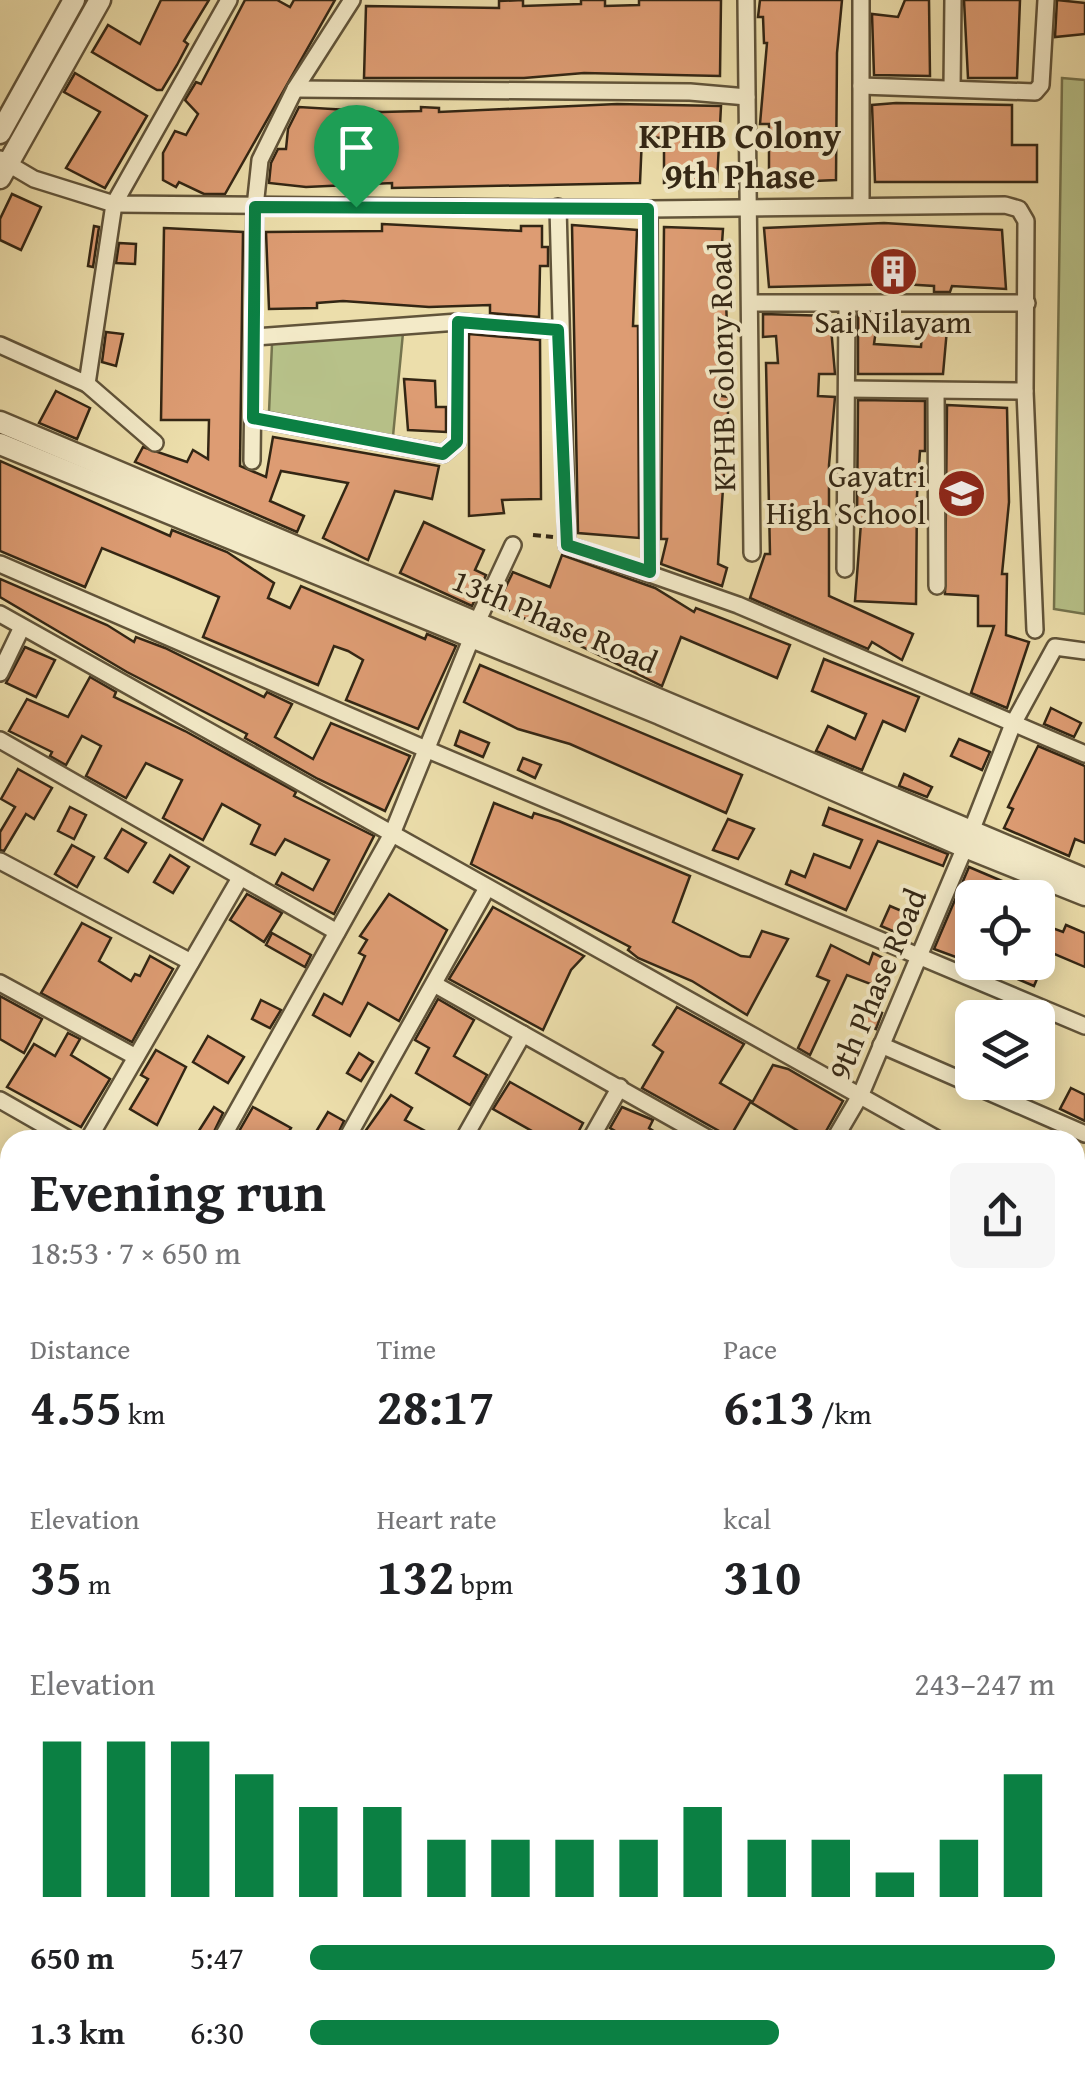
<!DOCTYPE html>
<meta charset="utf-8">
<style>
body{margin:0;font-family:"Gentium Book Plus",serif;background:#f6f6f6;color:#202124;height:100vh;display:flex;flex-direction:column;font-size:38px;white-space:nowrap}
*{box-sizing:border-box;margin:0}
p{font-size:32px;color:#757577}
.icon{flex:none;width:55px;height:55px;fill:none;stroke:currentColor;stroke-width:2;stroke-linecap:round;stroke-linejoin:round}
.map{position:relative;flex:1;overflow:hidden}
.panel{position:absolute;left:0px;top:1130px;width:1085px;height:962px;display:flex;flex-direction:column;background:#fff;border-radius:30px 30px 0 0;box-shadow:0 5px 25px #0003}
.panel>*{flex:none}
.tools{position:absolute;left:955px;top:880px;display:grid;gap:20px}
.tools a{display:grid;place-items:center;width:100px;height:100px;border-radius:15px;background:#fff;box-shadow:0 5px 25px #0003;font-size:50px}
.pin{position:absolute;display:grid;place-items:center;width:85px;height:85px;color:#fff;margin:-102px -42px;border-radius:50% 50% 50% 0;rotate:-45deg;box-shadow:0 0 10px #0007}
.pin .icon{rotate:45deg}
.round{display:grid;place-items:center;flex:none;width:105px;height:105px;border-radius:15px;background:#f6f6f6}
.headline{display:flex;align-items:center;justify-content:space-between;height:170px;padding:0 30px}
h1{font-size:55px;font-weight:700;line-height:75px}
.metrics{display:grid;grid-template-columns:repeat(3,1fr);gap:15px;height:170px;padding:10px 30px}
.metrics div{display:grid;align-content:center}
.metrics b{font-size:50px;font-weight:700}
.metrics small{font-size:28px;font-weight:400}
.metrics p{font-size:28px}
.chart{height:280px;padding:20px 30px}
.chart p{display:flex;justify-content:space-between}
.chart svg{width:100%;height:180px;margin-top:10px;stroke:#0b8043;stroke-width:6}
ul{padding:0 30px;list-style:none;font-size:32px}
li{display:grid;grid-template-columns:160px 120px 1fr;align-items:center;height:75px}
li i{height:25px;border-radius:12px;background:#0b8043}
.map>svg:first-child{display:block}
.green{fill:#b7c189;stroke:#75744e;stroke-width:2.5}
.building{fill:#dd9c73;stroke:#332614;stroke-width:2.5}
.lines{fill:none;stroke-linecap:round;stroke-linejoin:round}
.minor-casing{stroke:#61543a;stroke-width:20}
.tertiary-casing{stroke:#61543a;stroke-width:25}
.path{stroke:#332614;stroke-width:4;stroke-dasharray:8 5;stroke-linecap:butt}
.minor{stroke:#f3eac8;stroke-width:15}
.tertiary{stroke:#f3eac8;stroke-width:20}
.route-casing{stroke:#fff;stroke-width:20}
.route{stroke:#0b8043;stroke-width:12}
.labels{text-anchor:middle;stroke-width:8;stroke-linejoin:round;paint-order:stroke}
.poi-label{font-size:32px;fill:#332614;stroke:#f3eac8}
.street-label{font-size:32px;fill:#332614;stroke:#f3eac8}
.neighbourhood-label{font-size:35px;font-weight:bold;fill:#332614;stroke:#f3eac8}
</style>
<div class="map">
<svg width="1085" height="2092" viewBox="0 0 1085 2092">
<rect width="100%" height="100%" fill="#ecdeab"/>
<filter id="stains"><feTurbulence type="fractalNoise" baseFrequency=".002" numOctaves="4"/><feColorMatrix values="0 0 0 0 .2 0 0 0 0 .09 0 0 0 0 .02 0 0 0 .5 -.17"/></filter>
<radialGradient id="worn" r=".72"><stop offset=".6" stop-color="#630" stop-opacity="0"/><stop offset="1" stop-color="#630" stop-opacity=".3"/></radialGradient>
<g class="green">
<polygon points="1062,78 1085,80 1085,614 1054,609"/>
<polygon points="403,333 393,436 269,412 272,344"/>
</g>
<g class="building">
<polygon points="161,0 209,0 184,41 188,44 177,65 162,90 157,90 92,52 108,25 140,44"/>
<polygon points="245,0 277,0 290,7 294,0 335,0 225,194 204,194 179,182 176,187 163,180 163,153 175,131 186,135 198,114 185,100 196,82 201,84"/>
<polygon points="523,0 523,6 581,4 581,0 605,0 605,6 639,5 639,0 721,0 720,76 584,73 524,78 364,78 366,6 499,8 499,1"/>
<polygon points="760,0 842,0 837,53 836,180 769,183 769,124 760,124 767,43 764,43 763,17 758,17"/>
<polygon points="905,0 929,0 930,76 874,75 872,14 898,17"/>
<polygon points="964,0 1020,0 1017,78 968,78"/>
<polygon points="1057,0 1085,3 1085,34 1055,37"/>
<polygon points="75,73 147,116 105,188 66,168 100,112 64,92"/>
<polygon points="896,103 1012,105 1012,145 1037,145 1037,182 875,182 872,105"/>
<polygon points="617,104 721,106 717,182 664,183 664,138 642,137 640,183 392,188 392,183 306,187 269,183 271,163 278,149 286,149 288,129 299,107 382,112 421,111 421,107 439,108 439,112"/>
<polygon points="12,194 41,207 21,250 0,240 0,219"/>
<polygon points="884,223 1002,230 1006,289 952,286 950,292 934,292 934,286 902,284 769,287 764,228"/>
<polygon points="382,224 521,231 521,226 542,226 542,247 548,247 548,266 540,266 539,317 490,313 490,305 429,307 343,301 317,303 317,308 269,309 266,232 382,231"/>
<polygon points="572,225 637,230 633,326 638,326 639,538 578,533"/>
<polygon points="94,226 99,227 93,267 88,266"/>
<polygon points="664,227 723,229 718,301 726,302 727,325 721,396 729,397 718,564 727,568 722,586 661,564 667,539 661,539"/>
<polygon points="164,228 243,232 240,466 266,477 273,437 439,466 432,499 395,491 368,560 323,538 348,483 281,471 270,501 304,516 297,532 135,462 143,447 187,462 193,450 208,459 209,420 161,420"/>
<polygon points="119,243 136,244 135,264 116,263"/>
<polygon points="763,314 830,316 835,374 819,374 818,396 835,397 829,465 829,596 913,634 902,660 872,642 868,649 750,598 765,554 770,554 766,363 778,363 776,336 763,337"/>
<polygon points="858,314 878,315 874,344 921,347 923,317 948,318 943,374 858,374"/>
<polygon points="106,332 123,334 116,366 102,362"/>
<polygon points="469,334 540,340 541,499 502,500 504,513 469,516"/>
<polygon points="404,379 435,381 436,407 446,407 446,432 408,430"/>
<polygon points="56,391 90,408 77,439 39,423"/>
<polygon points="858,400 925,401 925,451 920,451 917,495 916,604 855,601 861,523 857,523"/>
<polygon points="947,405 1007,408 1009,502 1002,574 1007,574 1006,635 1029,642 1007,708 971,693 994,626 978,626 978,596 945,594"/>
<polygon points="0,461 170,536 172,530 227,552 274,583 268,598 290,608 301,586 425,639 427,634 456,646 418,729 346,700 363,660 348,651 334,646 318,685 203,637 219,597 175,578 102,548 85,587 0,551"/>
<polygon points="424,522 484,550 475,570 486,575 472,606 400,573"/>
<polygon points="562,555 655,588 694,612 696,608 790,645 777,678 681,637 662,686 497,605 513,572 550,587"/>
<polygon points="0,579 107,625 134,642 136,637 165,648 264,697 267,692 292,704 275,737 313,759 331,723 410,756 385,811 318,779 245,738 247,734 127,672 0,597"/>
<polygon points="25,647 55,660 36,697 6,683"/>
<polygon points="824,659 919,697 905,731 883,721 862,770 816,751 828,726 855,739 866,714 812,691"/>
<polygon points="480,665 742,775 726,813 570,744 518,729 464,702"/>
<polygon points="90,677 116,692 114,697 185,731 296,792 294,796 374,836 334,914 276,884 282,873 313,890 329,860 285,839 275,855 251,844 260,825 222,804 203,840 163,818 182,780 146,763 126,798 86,776 101,746 82,736 66,765 50,756 52,752 9,731 27,699 68,717"/>
<polygon points="1051,708 1081,723 1074,737 1044,724"/>
<polygon points="460,731 489,743 483,757 455,745"/>
<polygon points="959,739 990,752 982,770 951,756"/>
<polygon points="1038,746 1085,766 1085,843 1075,839 1069,856 1004,828 1013,809 1008,807"/>
<polygon points="523,758 541,765 535,778 518,770"/>
<polygon points="18,769 52,788 34,819 26,814 4,851 0,850 0,832 15,807 1,799"/>
<polygon points="904,774 932,787 927,797 899,786"/>
<polygon points="494,803 532,818 534,813 559,821 690,876 673,922 741,956 750,957 762,931 788,939 747,1015 692,981 638,958 628,950 630,947 471,864"/>
<polygon points="70,807 86,815 74,839 58,831"/>
<polygon points="829,808 948,854 943,866 878,841 846,910 786,884 791,871 805,877 814,854 850,868 862,840 823,825"/>
<polygon points="728,819 754,829 738,859 713,850"/>
<polygon points="122,829 146,843 128,872 105,858"/>
<polygon points="72,845 94,857 77,887 55,874"/>
<polygon points="170,855 189,867 173,893 154,882"/>
<polygon points="969,867 1002,881 995,898 972,898 972,963 934,949"/>
<polygon points="247,894 282,913 264,942 230,920"/>
<polygon points="389,894 447,930 399,1021 368,1003 350,1036 313,1015 324,994 342,1004 365,956 359,953 367,940 360,936"/>
<polygon points="890,906 911,915 902,935 881,926"/>
<polygon points="493,907 584,956 571,970 543,1030 449,979"/>
<polygon points="82,923 111,938 99,961 131,981 135,974 140,976 150,956 173,969 132,1042 41,993"/>
<polygon points="1066,925 1085,933 1085,967 1038,947 1047,926 1063,932"/>
<polygon points="272,933 311,955 305,967 266,945"/>
<polygon points="831,945 869,964 873,953 892,962 881,988 847,975 810,1055 798,1048 829,981 817,976"/>
<polygon points="978,962 1044,962 1034,986"/>
<polygon points="0,996 42,1019 24,1053 0,1039"/>
<polygon points="438,999 474,1020 454,1056 487,1075 470,1105 416,1073 429,1048 415,1040"/>
<polygon points="261,1000 281,1010 270,1028 252,1019"/>
<polygon points="866,1006 882,1013 876,1029 859,1022"/>
<polygon points="677,1007 744,1044 720,1083 751,1101 730,1137 642,1088 663,1052 653,1045"/>
<polygon points="68,1033 80,1039 71,1055 110,1079 81,1127 7,1087 34,1044 55,1056"/>
<polygon points="208,1036 244,1057 228,1083 193,1062"/>
<polygon points="156,1050 186,1067 157,1125 130,1109 148,1079 141,1075"/>
<polygon points="359,1053 373,1062 361,1081 347,1073"/>
<polygon points="773,1065 788,1069 843,1101 821,1140 813,1140 752,1103"/>
<polygon points="510,1082 583,1123 574,1140 548,1140 493,1109"/>
<polygon points="1071,1088 1085,1095 1085,1121 1060,1109"/>
<polygon points="391,1095 412,1108 405,1120 442,1140 359,1140"/>
<polygon points="214,1107 223,1113 210,1140 193,1140"/>
<polygon points="253,1107 291,1128 284,1140 234,1140"/>
<polygon points="622,1107 653,1120 649,1128 667,1140 609,1140 615,1131 610,1128"/>
<polygon points="328,1112 344,1121 335,1140 314,1135"/>
</g>
<g class="lines">
<defs>
<g id="minor">
<polyline points="229,0 114,204 649,209 1005,205 1019,209 1026,221 1025,391 1035,630"/>
<polyline points="746,0 752,553"/>
<polyline points="861,0 861,206"/>
<polyline points="861,86 1035,92 1041,85 1046,0"/>
<polyline points="952,88 953,0"/>
<polyline points="295,89 690,92 747,97"/>
<polyline points="0,159 34,179 114,204 87,384"/>
<polyline points="558,207 567,545 738,605 1085,754"/>
<polyline points="649,209 650,572"/>
<polyline points="750,303 1027,303"/>
<polyline points="255,337 458,322"/>
<polyline points="0,345 87,384 155,443"/>
<polyline points="847,389 1025,391"/>
<polyline points="936,391 937,586"/>
<polyline points="253,418 443,454 457,442 458,322 558,330"/>
<polyline points="252,461 255,207 260,160 295,89 352,0"/>
<polyline points="0,564 428,750 1085,1026"/>
<polyline points="845,569 847,305"/>
<polyline points="0,614 939,1140"/>
<polyline points="478,620 513,545"/>
<polyline points="0,673 22,627"/>
<polyline points="0,740 337,932"/>
<polyline points="970,834 1013,724 1055,647 1085,651"/>
<polyline points="0,861 191,962"/>
<polyline points="0,983 136,1057"/>
<polyline points="434,984 711,1140"/>
<polyline points="881,1045 1085,1134"/>
<polyline points="0,1100 70,1140"/>
<polyline points="88,1140 240,878"/>
<polyline points="221,1140 392,834 472,637"/>
<polyline points="346,1140 487,888"/>
<polyline points="463,1140 523,1034"/>
<polyline points="590,1140 620,1087"/>
<polyline points="834,1140 861,1094 965,847"/>
<polyline points="1075,1218 1085,1224"/>
<polyline points="0,1233 10,1238"/>
<polyline points="0,1338 10,1322"/>
<polyline points="1075,1348 1085,1354"/>
<polyline points="1075,1458 1085,1464"/>
<polyline points="0,1545 10,1527"/>
<polyline points="1075,1566 1085,1549"/>
<polyline points="0,1762 10,1744"/>
<polyline points="1075,1807 1085,1789"/>
<polyline points="1075,1836 1085,1842"/>
<polyline points="0,1886 10,1886"/>
<polyline points="132,2082 162,2092"/>
<polyline points="0,2087 10,2054"/>
<polyline points="251,2092 253,2082"/>
<polyline points="376,2092 379,2082"/>
<polyline points="500,2092 503,2082"/>
<polyline points="626,2092 629,2082"/>
<polyline points="751,2092 754,2082"/>
<polyline points="880,2092 883,2082"/>
<polyline points="999,2092 1002,2082"/>
</g>
<g id="tertiary">
<polyline points="0,133 74,0"/>
<polyline points="0,178 100,0"/>
<polyline points="0,422 1085,879"/>
<polyline points="0,444 660,714 965,847 1085,895"/>
</g>
</defs>
<use href="#minor" class="minor-casing"/>
<use href="#tertiary" class="tertiary-casing"/>
<polyline class="path" points="533,535 553,537"/>
<use href="#minor" class="minor"/>
<use href="#tertiary" class="tertiary"/>
</g>
<g class="lines">
<defs>
<polygon id="route" points="255,207 648,209 650,572 567,545 558,330 458,322 457,442 443,454 253,418"/>
</defs>
<use href="#route" class="route-casing"/>
<use href="#route" class="route"/>
</g>
<defs>
<symbol id="building-disc" viewBox="-11 -11 22 22"><circle r="9.5" fill="#8f2418" stroke="#f3eac8"/><path d="M-4-6H4V6H1V3H-1V6H-4ZM-2.5-4.3h1.7v1.8h-1.7ZM.8-4.3h1.7v1.8H.8ZM-2.5-1h1.7V.8h-1.7ZM.8-1h1.7V.8H.8Z" fill="#fff"/></symbol>
<symbol id="school-disc" viewBox="-11 -11 22 22"><circle r="9.5" fill="#8f2418" stroke="#f3eac8"/><path d="M0-5L7-2L0 1L-7-2ZM-4 1L0 2.5L4 1V4Q0 6-4 4Z" fill="#fff"/></symbol>
</defs>
<g fill-rule="evenodd">
<use href="#building-disc" x="866" y="244" width="55" height="55"/>
<use href="#school-disc" x="934" y="466" width="55" height="55"/>
</g>
<g class="labels">
<g class="poi-label">
<text x="893" y="333">Sai Nilayam</text>
<text x="926" y="487" text-anchor="end">Gayatri<tspan x="926" dy="37">High School</tspan></text>
</g>
<g class="street-label">
<text transform="translate(722 367) rotate(-91)" y="11">KPHB Colony Road</text>
<text transform="translate(555 621) rotate(23)" y="11">13th Phase Road</text>
<text transform="translate(877 984) rotate(-67)" y="11">9th Phase Road</text>
</g>
<g class="neighbourhood-label">
<text x="740" y="148">KPHB Colony<tspan x="740" dy="40">9th Phase</tspan></text>
</g>
</g>
<rect width="100%" height="100%" filter="url(#stains)"/>
<rect width="100%" height="100%" fill="url(#worn)"/>
</svg>
<div class="tools">
<a><svg class="icon" aria-label="locate" viewBox="0 0 24 24"><circle cx="12" cy="12" r="6"/><path d="M12 2v4M12 18v4M2 12h4M18 12h4"/></svg></a>
<a><svg class="icon" aria-label="layers" viewBox="0 0 24 24"><path d="M12 4l9 5-9 5-9-5zM3 14l9 5 9-5"/></svg></a>
</div>
<div class="pin" style="left:356px;top:207px;background:#1e9e55"><svg class="icon" aria-label="arrive" viewBox="0 0 24 24"><path d="M6 21V4h12l-3 4 3 4H6"/></svg></div>
<section class="panel">
<div class="headline"><div><h1>Evening run</h1><p>18:53 · 7 × 650 m</p></div><a class="round"><svg class="icon" aria-label="share" viewBox="0 0 24 24"><path d="M12 15V3M7 8l5-5 5 5M5 13v7h14v-7"/></svg></a></div>
<div class="metrics">
<div><p>Distance</p><b>4.55<small> km</small></b></div>
<div><p>Time</p><b>28:17</b></div>
<div><p>Pace</p><b>6:13<small> /km</small></b></div>
</div>
<div class="metrics">
<div><p>Elevation</p><b>35<small> m</small></b></div>
<div><p>Heart rate</p><b>132<small> bpm</small></b></div>
<div><p>kcal</p><b>310</b></div>
</div>
<div class="chart"><p><span>Elevation</span>243–247 m</p>
<svg viewBox="0 0 160 44" preserveAspectRatio="none"><path d="M5 44V6M15 44V6M25 44V6M35 44V14M45 44V22M55 44V22M65 44V30M75 44V30M85 44V30M95 44V30M105 44V22M115 44V30M125 44V30M135 44V38M145 44V30M155 44V14"/></svg>
</div>
<ul>
<li><b>650 m</b>5:47<i style="width:100%"></i></li>
<li><b>1.3 km</b>6:30<i style="width:63%"></i></li>
</ul>
</section>
</div>
